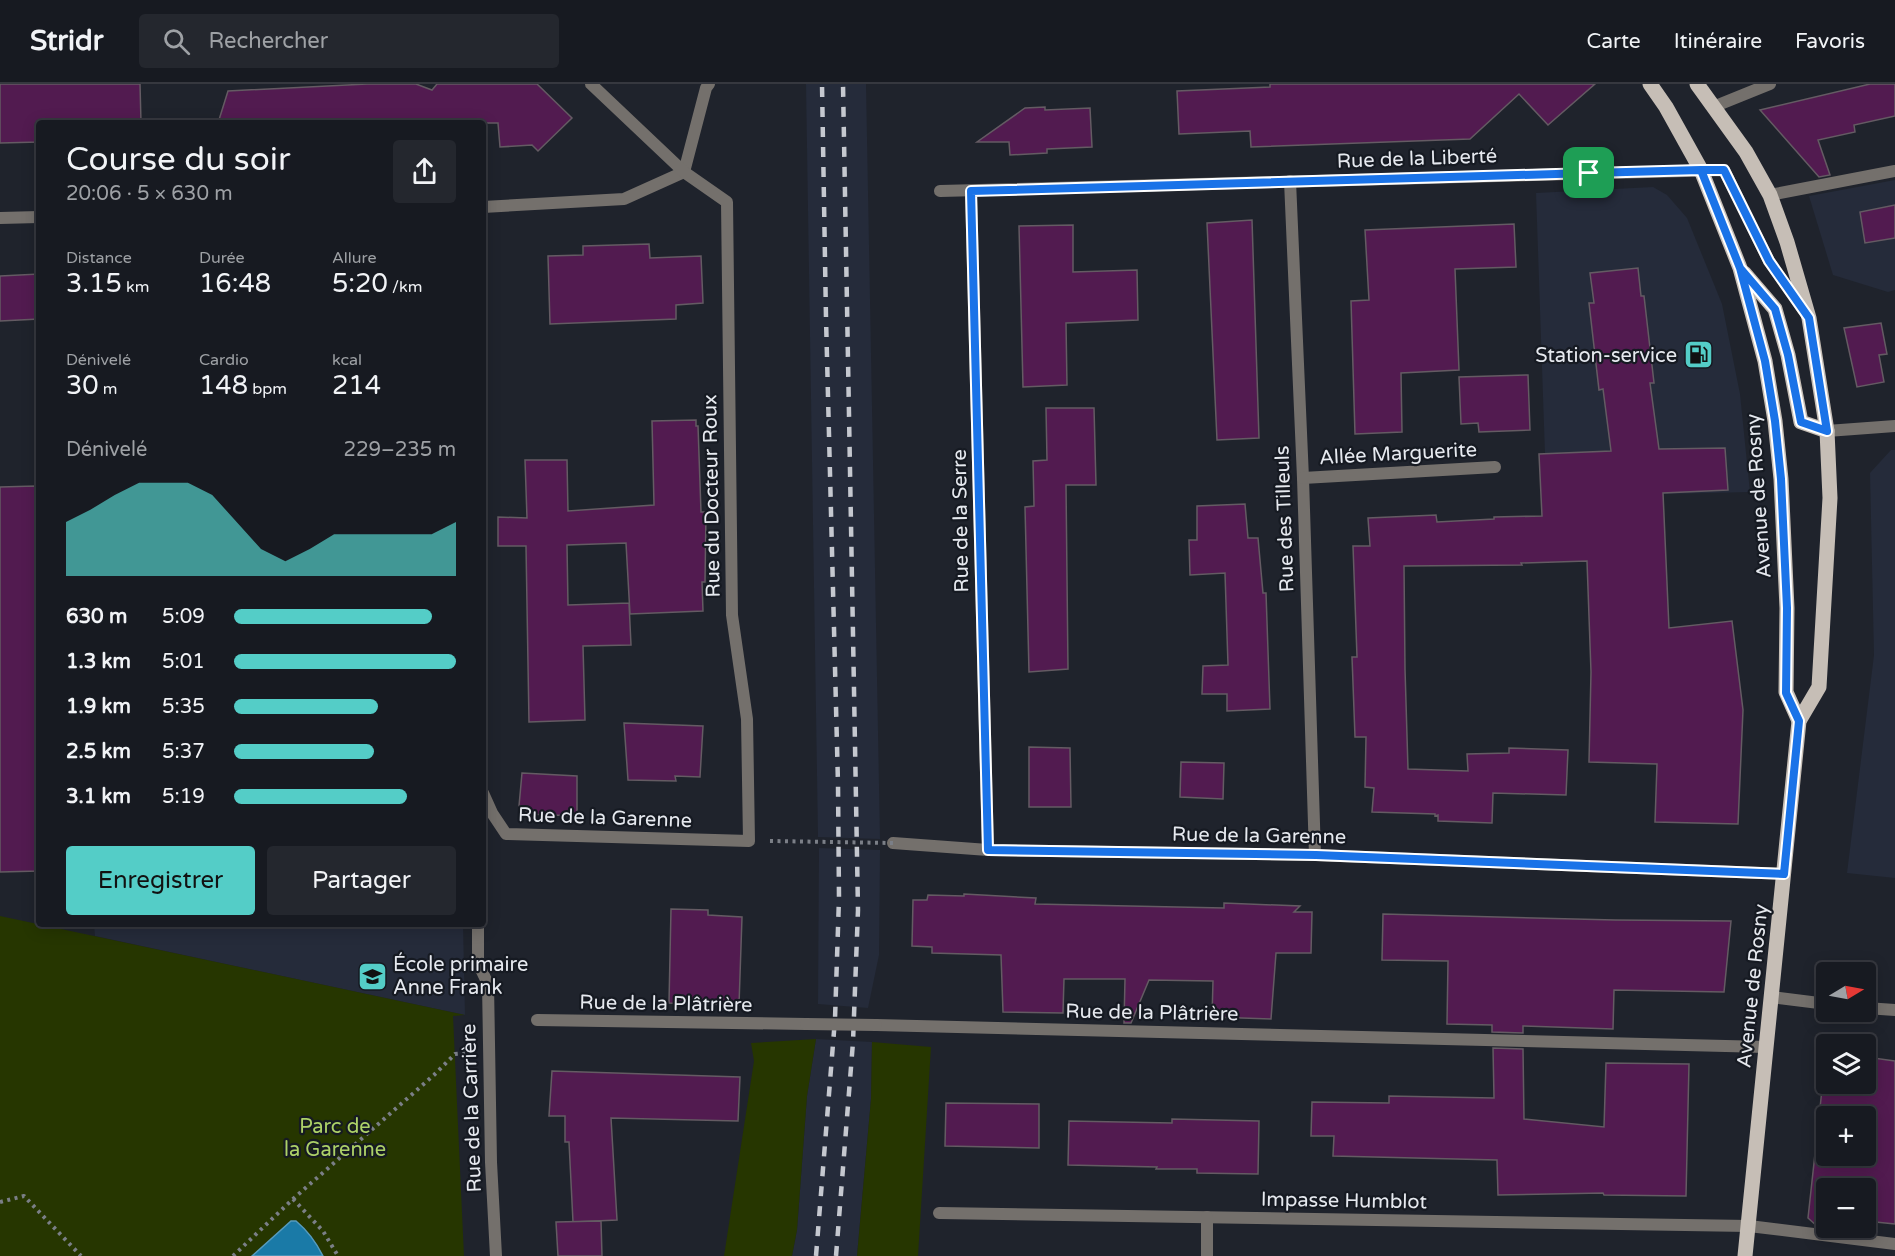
<!DOCTYPE html>
<html lang="fr">
<meta charset="utf-8">
<style>
body{margin:0;font-family:"Varela Round",sans-serif;background:#24272e;color:#f1f3f6;height:100vh;display:flex;flex-direction:column;font-size:22px;white-space:nowrap}
*{box-sizing:border-box;margin:0}
p{font-size:20px;color:#9ea1a5}
.icon{flex:none;width:33px;height:33px;fill:none;stroke:currentColor;stroke-width:2;stroke-linecap:round;stroke-linejoin:round}
.map{position:relative;flex:1;overflow:hidden}
.details{position:absolute;left:36px;top:36px;width:450px;height:807px;display:flex;flex-direction:column;background:#171a21;border-radius:6px;box-shadow:0 3px 15px #0003,0 0 0 2px #36383f}
.details>*{flex:none}
.needle{width:39px;rotate:80deg}
.controls{position:absolute;left:1816px;top:878px;display:grid;gap:12px}
.controls a{display:grid;place-items:center;width:60px;height:60px;border-radius:6px;background:#171a21;box-shadow:0 3px 15px #0003,0 0 0 2px #36383f;font-size:30px}
.pin{position:absolute;display:grid;place-items:center;width:51px;height:51px;color:#fff;margin:-26px;border-radius:12px;box-shadow:0 3px 9px #0006}
.round{display:grid;place-items:center;flex:none;width:63px;height:63px;border-radius:6px;background:#24272e}
.overview{display:flex;align-items:center;justify-content:space-between;height:102px;padding:0 30px}
h1{font-size:33px;font-weight:600;line-height:45px}
.stats{display:grid;grid-template-columns:repeat(3,1fr);gap:9px;height:102px;padding:6px 30px}
.stats div{display:grid;align-content:center}
.stats b{font-size:26px;font-weight:600}
.stats small{font-size:16px;font-weight:400}
.stats p{font-size:16px}
.chart{height:168px;padding:12px 30px}
.chart p{display:flex;justify-content:space-between}
.chart svg{width:100%;height:108px;margin-top:6px;fill:#54cdc7;opacity:.7}
.primary-button{display:flex;gap:12px;margin-top:auto;padding:12px 30px}
.primary-button a{flex:1;height:69px;border-radius:6px;background:#54cdc7;color:#111;font-size:24px;font-weight:600;line-height:69px;text-align:center}
.primary-button a+a{background:#24272e;color:#f1f3f6}
ul{padding:0 30px;list-style:none;font-size:20px}
li{display:grid;grid-template-columns:96px 72px 1fr;align-items:center;height:45px}
li i{height:15px;border-radius:8px;background:#54cdc7}
header{display:flex;align-items:center;gap:36px;box-sizing:border-box;height:84px;padding:0 30px;background:#171a21;border-bottom:2px solid #36383f}
header strong{font-size:28px}
nav{display:flex;gap:33px;margin-inline-start:auto;font-size:21px}
.search{width:420px;height:54px;background:#24272e;display:flex;align-items:center;gap:15px;box-sizing:border-box;padding:0 21px;border-radius:6px;color:#9ea1a5;font-size:22px}
.map>svg:first-child{display:block}
.built{fill:#252b3a}
.green{fill:#263600}
.water{fill:#1a7aa7;stroke:#579bbd;stroke-width:1.5}
.building{fill:#521b50;stroke:#645b63;stroke-width:1.5;fill-rule:evenodd}
.lines{fill:none;stroke-linecap:round;stroke-linejoin:round}
.path{stroke:#7b7f87;stroke-width:4;stroke-dasharray:3 4.5;stroke-linecap:butt}
.lane{stroke:#74706c;stroke-width:12}
.street{stroke:#74706c;stroke-width:12}
.primary{stroke:#c6beb6;stroke-width:15}
.rail{stroke:#c5c8cf;stroke-width:4.5;stroke-dasharray:10 10;stroke-linecap:butt}
.path-bridge{stroke:#7b7f87;stroke-width:4;stroke-dasharray:3 4.5;stroke-linecap:butt}
.street-bridge{stroke:#74706c;stroke-width:12}
.route-casing{stroke:#fff;stroke-width:12}
.route{stroke:#1a73e8;stroke-width:8}
.labels{text-anchor:middle;stroke-width:4.5;stroke-linejoin:round;paint-order:stroke}
.street-label{font-size:20px;fill:#e6e9ef;stroke:#161a22}
.poi-label{font-size:20px;fill:#e6e9ef;stroke:#161a22;text-anchor:end}
.park-label{font-size:20px;fill:#add168;stroke:#161a22}
</style>
<header>
<strong>Stridr</strong>
<div class="search"><svg class="icon" aria-label="search" viewBox="0 0 24 24"><circle cx="10" cy="10" r="6"/><path d="M15 15l6 6"/></svg>Rechercher</div>
<nav><a>Carte</a><a>Itinéraire</a><a>Favoris</a></nav>
</header>
<div class="map">
<svg width="1895" height="1172" viewBox="0 0 1895 1172">
<rect width="100%" height="100%" fill="#1f232c"/>
<g class="built">
<polygon points="806,0 866,0 880,755 818,753"/>
<polygon points="1895,96 1895,206 1888,208 1833,191 1809,112"/>
<polygon points="1653,103 1667,111 1687,134 1722,220 1740,310 1750,408 1585,412 1545,370 1536,109"/>
<polygon points="1891,366 1895,366 1895,794 1847,789 1874,571 1870,389"/>
<polygon points="819,764 880,766 879,871 868,924 818,920"/>
<polygon points="94,840 463,840 465,931 95,852"/>
<polygon points="816,955 872,958 871,1015 857,1172 792,1172 797,1146 807,1012"/>
</g>
<g class="green">
<polygon points="0,832 465,931 453,932 464,1172 0,1172"/>
<polygon points="816,955 807,1012 797,1146 792,1172 724,1172 754,977 751,959"/>
<polygon points="872,958 931,963 918,1172 857,1172 871,1015"/>
</g>
<path class="water" d="M291 1137H296C308 1147 316 1158 323 1172H252Z"/>
<g class="building">
<polygon points="0,0 140,0 141,39 39,39 39,58 0,59"/>
<polygon points="367,0 416,0 432,6 437,0 537,0 572,34 538,67 532,61 500,63 498,39 218,39 228,7"/>
<polygon points="1270,0 1595,0 1548,41 1519,10 1470,55 1251,63 1250,47 1179,50 1177,7 1270,3"/>
<polygon points="1870,0 1895,0 1895,32 1854,41 1855,48 1818,56 1830,91 1819,93 1760,26"/>
<polygon points="1045,23 1045,26 1090,24 1092,63 1047,65 1047,69 1010,71 1009,58 977,58 1025,24"/>
<polygon points="1895,121 1895,154 1865,159 1860,128"/>
<polygon points="1252,136 1259,354 1217,356 1207,139"/>
<polygon points="1514,140 1516,183 1455,185 1459,286 1401,289 1402,348 1355,350 1351,217 1369,216 1365,146"/>
<polygon points="1073,141 1073,188 1137,186 1138,236 1066,239 1067,301 1023,303 1019,142"/>
<polygon points="649,160 650,174 701,172 703,219 676,221 676,235 550,240 548,172 583,171 583,162"/>
<polygon points="1638,184 1641,212 1644,212 1654,299 1650,299 1659,365 1725,364 1728,406 1663,409 1669,544 1732,537 1743,626 1738,740 1655,738 1657,680 1589,678 1591,588 1587,477 1521,479 1522,481 1404,482 1405,585 1408,685 1468,687 1467,670 1509,669 1509,664 1568,666 1566,711 1493,709 1492,739 1438,737 1438,731 1435,732 1435,730 1372,728 1374,704 1365,703 1366,653 1355,653 1352,573 1357,573 1353,462 1370,462 1368,434 1436,431 1437,438 1494,435 1494,433 1542,432 1539,370 1611,367 1603,305 1599,306 1589,219 1594,219 1590,189"/>
<polygon points="39,190 39,235 0,237 0,192"/>
<polygon points="1881,239 1887,270 1879,271 1884,298 1857,303 1844,244"/>
<polygon points="1528,291 1530,346 1479,348 1478,339 1461,340 1459,293"/>
<polygon points="1046,324 1094,324 1096,401 1066,401 1068,585 1029,588 1025,423 1034,422 1033,377 1047,376"/>
<polygon points="696,336 696,342 698,342 701,428 706,428 705,498 702,498 703,527 630,530 626,459 567,461 568,521 629,519 631,561 583,562 585,636 529,638 526,462 498,462 498,433 527,434 525,376 567,376 568,427 654,421 652,337"/>
<polygon points="35,402 39,641 39,787 0,788 0,403"/>
<polygon points="1245,420 1248,454 1258,454 1263,509 1266,509 1270,625 1227,627 1227,610 1202,610 1203,582 1228,581 1225,489 1190,491 1189,456 1197,456 1197,422"/>
<polygon points="624,639 703,642 700,693 675,692 676,697 628,696"/>
<polygon points="1029,663 1070,664 1071,723 1029,723"/>
<polygon points="1181,678 1224,679 1223,715 1180,713"/>
<polygon points="522,689 577,692 577,732 526,730 526,722 519,722"/>
<polygon points="964,810 1036,814 1035,820 1224,824 1224,819 1300,822 1294,828 1312,828 1311,869 1276,869 1271,935 1212,933 1213,897 1149,896 1131,939 1124,939 1125,895 1064,895 1063,929 1003,928 1001,871 932,869 932,863 912,862 913,816 927,816 928,811 964,812"/>
<polygon points="671,825 708,826 708,831 742,833 739,921 669,919"/>
<polygon points="1383,830 1615,836 1731,837 1724,908 1614,906 1613,945 1523,942 1523,949 1492,948 1492,941 1447,940 1448,877 1382,876"/>
<polygon points="1493,964 1523,965 1524,1035 1604,1043 1606,979 1689,980 1686,1112 1604,1111 1603,1109 1498,1111 1497,1076 1333,1072 1334,1052 1311,1052 1312,1018 1389,1019 1389,1012 1494,1014"/>
<path d="M1866 973 1895 977V1140L1866 1137V1104H1827V1143H1848V1146L1817 1142 1808 1134 1825 978 1827 976V999H1866ZM1827 1032H1866V1071H1827Z"/>
<polygon points="552,987 740,993 738,1037 611,1034 617,1136 573,1138 569,1058 565,1058 565,1032 549,1032"/>
<polygon points="946,1019 1039,1020 1039,1064 945,1062"/>
<polygon points="1172,1035 1259,1037 1258,1090 1197,1089 1197,1085 1156,1085 1157,1083 1068,1081 1069,1037 1172,1039"/>
<polygon points="601,1137 602,1172 558,1172 556,1138"/>
</g>
<g class="lines">
<g class="path">
<polyline points="293,1115 323,1147 338,1172"/>
<polyline points="0,1118 24,1112 81,1172"/>
<polyline points="233,1172 293,1115 434,991 455,970 466,969"/>
</g>
<polyline class="lane" points="1713,23 1770,0"/>
<g class="street">
<polyline points="684,88 706,4 709,0"/>
<polyline points="1290,97 1303,394 1315,771"/>
<polyline points="940,107 1724,86 1769,177 1804,227"/>
<polyline points="971,107 988,766"/>
<polyline points="1770,111 1895,87"/>
<polyline points="483,123 624,115 684,88"/>
<polyline points="0,134 39,133"/>
<polyline points="1827,347 1895,342"/>
<polyline points="1303,394 1495,383"/>
<polyline points="483,709 492,729 506,750 749,757 747,635 732,531 727,118 684,88 591,0"/>
<polyline points="893,759 988,766 1315,771 1784,790"/>
<polyline points="478,840 478,879 488,900 491,1078 496,1172"/>
<polyline points="1771,913 1827,920"/>
<polyline points="1866,924 1895,926"/>
<polyline points="537,936 806,940"/>
<polyline points="876,941 1766,963"/>
<polyline points="939,1129 1749,1142 1895,1160"/>
<polyline points="1207,1172 1207,1133"/>
</g>
<g class="primary">
<polyline points="1650,0 1666,23 1701,86 1740,184 1765,277 1775,337 1781,395 1787,524 1786,608 1799,637"/>
<polyline points="1697,0 1746,68 1770,111 1787,158 1809,234 1827,347 1830,414 1819,603 1799,637 1745,1172"/>
<polyline points="1744,189 1775,225 1788,271 1801,338 1827,347"/>
</g>
<g class="rail">
<polyline points="816,1172 835,935 839,814 838,700 826,234 822,0"/>
<polyline points="836,1172 853,958 858,826 843,0"/>
</g>
<polyline class="path-bridge" points="770,757 893,759"/>
<polyline class="street-bridge" points="806,940 876,941"/>
</g>
<g class="lines">
<defs>
<polyline id="route" points="1589,89 971,107 988,766 1316,771 1784,790 1799,637 1786,609 1787,524 1781,395 1775,337 1765,277 1740,184 1701,86 1724,86 1769,177 1809,234 1827,347 1801,338 1788,271 1775,225 1740,184 1701,86 1589,89"/>
</defs>
<use href="#route" class="route-casing"/>
<use href="#route" class="route"/>
</g>
<defs>
<symbol id="fuel-square" viewBox="-11 -11 22 22"><rect x="-9" y="-9" width="18" height="18" rx="4" fill="#54cdc7" stroke="#161a22"/><path d="M-5.5-6h7V0h2V4h1.3V-2.5L3-4.5l.8-.8L6-3V5H2.5V1h-1V6h-7ZM-4.2-4.7v3.2H.2V-4.7Z" fill="#111"/></symbol>
<symbol id="school-square" viewBox="-11 -11 22 22"><rect x="-9" y="-9" width="18" height="18" rx="4" fill="#54cdc7" stroke="#161a22"/><path d="M0-5L7-2L0 1L-7-2ZM-4 1L0 2.5L4 1V4Q0 6-4 4Z" fill="#111"/></symbol>
</defs>
<g fill-rule="evenodd">
<use href="#fuel-square" x="1682" y="254" width="33" height="33"/>
<use href="#school-square" x="356" y="876" width="33" height="33"/>
</g>
<g class="labels">
<g class="street-label">
<text transform="translate(1417 74) rotate(-2)" y="7">Rue de la Liberté</text>
<text transform="translate(1398 369) rotate(-3)" y="7">Allée Marguerite</text>
<text transform="translate(711 412) rotate(-91)" y="7">Rue du Docteur Roux</text>
<text transform="translate(1758 412) rotate(-94)" y="7">Avenue de Rosny</text>
<text transform="translate(1284 435) rotate(-92)" y="7">Rue des Tilleuls</text>
<text transform="translate(960 437) rotate(-91)" y="7">Rue de la Serre</text>
<text transform="translate(605 733) rotate(2)" y="7">Rue de la Garenne</text>
<text transform="translate(1259 751) rotate(1)" y="7">Rue de la Garenne</text>
<text transform="translate(1752 902) rotate(-84)" y="7">Avenue de Rosny</text>
<text transform="translate(666 919) rotate(1)" y="7">Rue de la Plâtrière</text>
<text transform="translate(1152 928) rotate(1)" y="7">Rue de la Plâtrière</text>
<text transform="translate(471 1024) rotate(-92)" y="7">Rue de la Carrière</text>
<text transform="translate(1344 1116) rotate(1)" y="7">Impasse Humblot</text>
</g>
<g class="poi-label">
<text x="1677" y="278">Station-service</text>
<text x="393" y="887" text-anchor="start">École primaire<tspan x="393" dy="23">Anne Frank</tspan></text>
</g>
<g class="park-label">
<text x="335" y="1049">Parc de<tspan x="335" dy="23">la Garenne</tspan></text>
</g>
</g>
</svg>
<div class="controls">
<a><svg class="needle" viewBox="-14 -14 28 28"><path d="M0-13l5 13h-10z" fill="#e53935"/><path d="M0 13l5-13h-10z" fill="#9ea1a5"/></svg></a>
<a><svg class="icon" aria-label="layers" viewBox="0 0 24 24"><path d="M12 4l9 5-9 5-9-5zM3 14l9 5 9-5"/></svg></a>
<a>+</a>
<a>−</a>
</div>
<div class="pin" style="left:1589px;top:89px;background:#1e9e55"><svg class="icon" aria-label="arrive" viewBox="0 0 24 24"><path d="M6 21V4h12l-3 4 3 4H6"/></svg></div>
<section class="details">
<div class="overview"><div><h1>Course du soir</h1><p>20:06 · 5 × 630 m</p></div><a class="round"><svg class="icon" aria-label="share" viewBox="0 0 24 24"><path d="M12 15V3M7 8l5-5 5 5M5 13v7h14v-7"/></svg></a></div>
<div class="stats">
<div><p>Distance</p><b>3.15<small> km</small></b></div>
<div><p>Durée</p><b>16:48</b></div>
<div><p>Allure</p><b>5:20<small> /km</small></b></div>
</div>
<div class="stats">
<div><p>Dénivelé</p><b>30<small> m</small></b></div>
<div><p>Cardio</p><b>148<small> bpm</small></b></div>
<div><p>kcal</p><b>214</b></div>
</div>
<div class="chart"><p><span>Dénivelé</span>229–235 m</p>
<svg viewBox="0 0 160 44" preserveAspectRatio="none"><path d="M0 44V22L10 17L20 11L30 6L40 6L50 6L60 11L70 22L80 33L90 38L100 33L110 27L120 27L130 27L140 27L150 27L160 22V44z"/></svg>
</div>
<ul>
<li><b>630 m</b>5:09<i style="width:89%"></i></li>
<li><b>1.3 km</b>5:01<i style="width:100%"></i></li>
<li><b>1.9 km</b>5:35<i style="width:65%"></i></li>
<li><b>2.5 km</b>5:37<i style="width:63%"></i></li>
<li><b>3.1 km</b>5:19<i style="width:78%"></i></li>
</ul>
<div class="primary-button"><a>Enregistrer</a><a>Partager</a></div>
</section>
</div>
